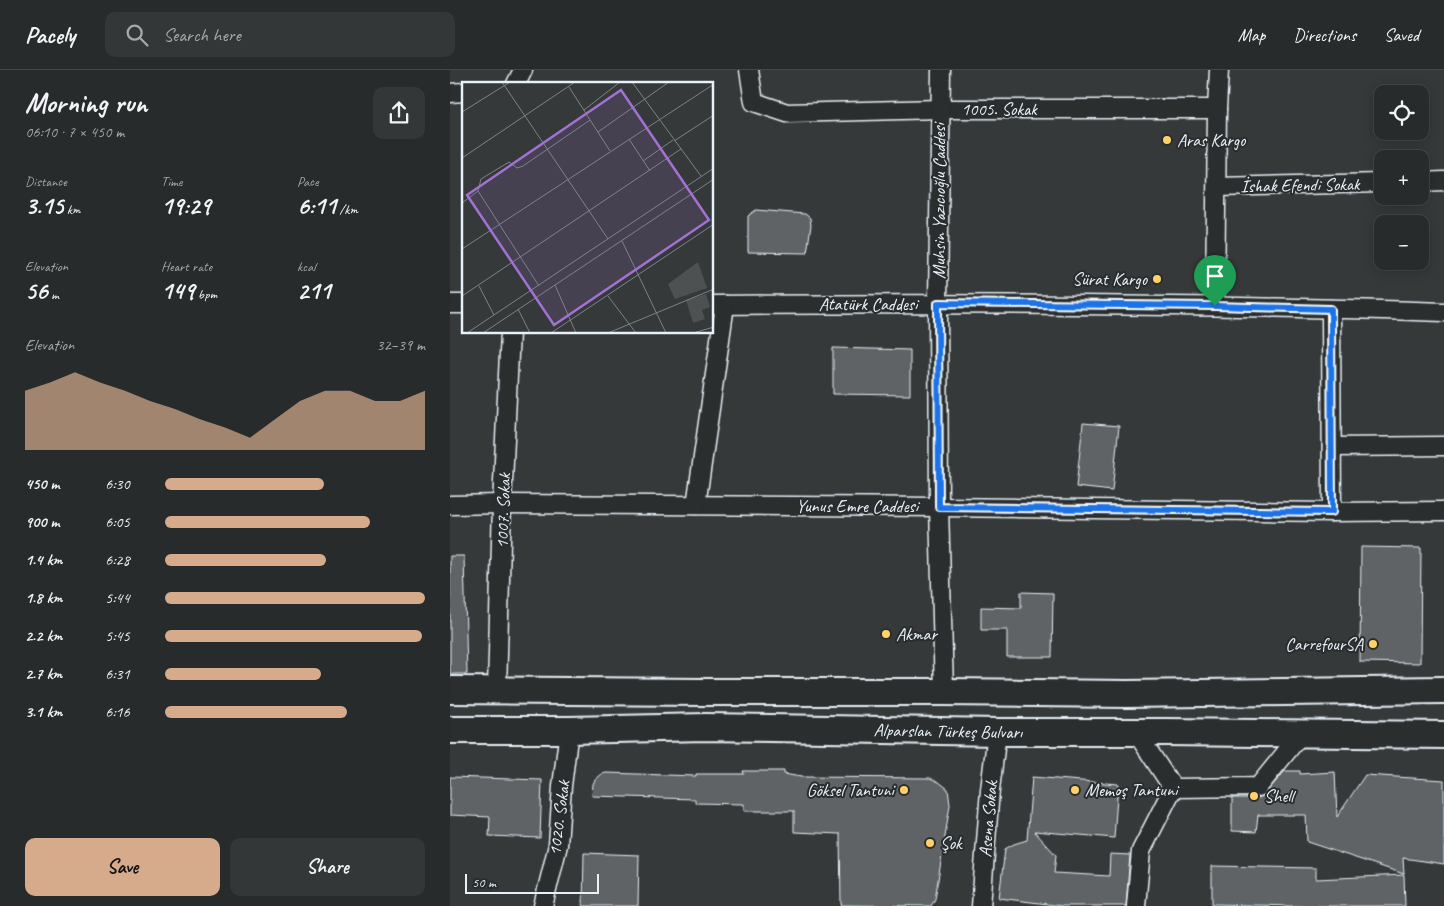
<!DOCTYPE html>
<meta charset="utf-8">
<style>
body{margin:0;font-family:Caveat,sans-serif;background:#343738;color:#f1f3f6;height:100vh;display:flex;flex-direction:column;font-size:19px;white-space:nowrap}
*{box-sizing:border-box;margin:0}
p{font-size:16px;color:#a5a7a9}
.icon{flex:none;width:28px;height:28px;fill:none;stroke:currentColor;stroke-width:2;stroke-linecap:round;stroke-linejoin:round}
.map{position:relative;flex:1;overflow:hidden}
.panel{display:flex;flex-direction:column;background:#282b2c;width:450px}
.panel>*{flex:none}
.controls{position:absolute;left:924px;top:15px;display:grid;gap:10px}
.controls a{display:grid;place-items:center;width:55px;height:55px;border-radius:10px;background:#282b2c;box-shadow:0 2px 12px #0003,0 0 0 1px #444748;font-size:25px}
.scale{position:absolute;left:15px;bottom:12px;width:134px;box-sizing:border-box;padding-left:5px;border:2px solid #e8f1f8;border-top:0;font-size:14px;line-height:18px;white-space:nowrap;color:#e8f1f8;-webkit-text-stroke:4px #2a2d2e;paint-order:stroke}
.pin{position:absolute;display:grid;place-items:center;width:42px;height:42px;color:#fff;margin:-51px -21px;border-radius:50% 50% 50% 0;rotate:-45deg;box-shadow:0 0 5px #0007}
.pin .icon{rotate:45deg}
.round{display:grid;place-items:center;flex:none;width:52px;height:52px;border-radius:10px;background:#343738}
.summary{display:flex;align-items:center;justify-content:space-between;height:85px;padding:0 25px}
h1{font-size:28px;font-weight:700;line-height:38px}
.metrics{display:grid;grid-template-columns:repeat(3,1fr);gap:8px;height:85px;padding:5px 25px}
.metrics div{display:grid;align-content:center}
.metrics b{font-size:25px;font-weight:700}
.metrics small{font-size:14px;font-weight:400}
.metrics p{font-size:14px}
.chart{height:140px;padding:10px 25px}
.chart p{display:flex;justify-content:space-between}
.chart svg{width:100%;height:90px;margin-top:5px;fill:#d6ab8b;opacity:.7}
.primary-button{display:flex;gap:10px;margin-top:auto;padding:10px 25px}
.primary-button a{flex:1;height:58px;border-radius:10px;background:#d6ab8b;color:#111;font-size:20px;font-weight:700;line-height:58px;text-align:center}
.primary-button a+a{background:#343738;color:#f1f3f6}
ul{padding:0 25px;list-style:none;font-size:16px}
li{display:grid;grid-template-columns:80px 60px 1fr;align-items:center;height:38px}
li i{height:12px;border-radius:6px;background:#d6ab8b}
header{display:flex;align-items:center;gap:30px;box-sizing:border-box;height:70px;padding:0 25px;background:#282b2c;border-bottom:1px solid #444748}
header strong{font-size:24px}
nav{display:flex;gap:28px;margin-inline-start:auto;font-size:18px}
.search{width:350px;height:45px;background:#343738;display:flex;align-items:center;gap:12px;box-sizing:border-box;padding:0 18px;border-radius:10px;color:#a5a7a9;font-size:19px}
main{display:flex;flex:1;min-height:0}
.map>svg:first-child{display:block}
.building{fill:#5f6365;stroke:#e8f1f8}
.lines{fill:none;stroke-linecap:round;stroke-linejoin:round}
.minor-casing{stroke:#e8f1f8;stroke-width:21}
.highway-casing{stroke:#e8f1f8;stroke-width:30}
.minor{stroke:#2a2d2e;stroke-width:18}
.highway{stroke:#2a2d2e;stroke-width:26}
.route-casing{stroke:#fff;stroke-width:10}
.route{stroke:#1a73e8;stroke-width:6}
.poi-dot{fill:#ffd166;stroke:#2a2d2e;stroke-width:2}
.labels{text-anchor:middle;stroke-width:4;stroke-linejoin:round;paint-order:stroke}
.street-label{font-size:18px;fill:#e8f1f8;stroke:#2a2d2e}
.poi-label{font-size:18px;fill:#e8f1f8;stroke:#2a2d2e;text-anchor:start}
.inset-road{fill:none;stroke:#7d8386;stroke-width:1}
.view{fill:#a171d3;fill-opacity:0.15;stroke:#a171d3;stroke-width:2.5}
.inset-edge{fill:none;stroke:#e8f1f8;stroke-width:2.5}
</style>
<header>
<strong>Pacely</strong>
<div class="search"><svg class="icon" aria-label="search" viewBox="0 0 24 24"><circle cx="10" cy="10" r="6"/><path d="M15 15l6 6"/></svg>Search here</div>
<nav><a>Map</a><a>Directions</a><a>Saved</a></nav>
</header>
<main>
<section class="panel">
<div class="summary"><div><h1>Morning run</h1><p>06:10 · 7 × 450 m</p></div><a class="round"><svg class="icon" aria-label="share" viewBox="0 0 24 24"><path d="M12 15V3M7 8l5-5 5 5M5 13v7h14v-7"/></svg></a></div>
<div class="metrics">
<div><p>Distance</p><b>3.15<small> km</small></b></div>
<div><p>Time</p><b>19:29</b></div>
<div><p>Pace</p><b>6:11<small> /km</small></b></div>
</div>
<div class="metrics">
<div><p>Elevation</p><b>56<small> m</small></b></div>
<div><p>Heart rate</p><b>149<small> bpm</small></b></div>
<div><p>kcal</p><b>211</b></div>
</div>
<div class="chart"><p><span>Elevation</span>32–39 m</p>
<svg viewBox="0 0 160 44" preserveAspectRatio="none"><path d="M0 44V15L10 11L20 6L30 11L40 15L50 20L60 24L70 29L80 33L90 38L100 29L110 20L120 15L130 15L140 20L150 20L160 15V44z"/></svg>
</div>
<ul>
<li><b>450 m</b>6:30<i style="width:61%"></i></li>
<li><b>900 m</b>6:05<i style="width:79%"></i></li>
<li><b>1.4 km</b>6:28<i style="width:62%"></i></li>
<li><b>1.8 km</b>5:44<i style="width:100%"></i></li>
<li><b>2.2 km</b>5:45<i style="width:99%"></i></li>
<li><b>2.7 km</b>6:31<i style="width:60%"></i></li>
<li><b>3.1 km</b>6:16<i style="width:70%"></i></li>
</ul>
<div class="primary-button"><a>Save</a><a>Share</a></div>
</section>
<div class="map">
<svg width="994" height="836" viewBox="0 0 994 836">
<rect width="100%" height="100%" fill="#35393a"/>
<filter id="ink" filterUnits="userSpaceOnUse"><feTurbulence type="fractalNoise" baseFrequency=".02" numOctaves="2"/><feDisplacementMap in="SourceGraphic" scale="10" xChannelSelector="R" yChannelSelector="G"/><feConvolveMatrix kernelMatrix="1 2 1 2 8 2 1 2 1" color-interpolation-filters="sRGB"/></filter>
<g filter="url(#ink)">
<g class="building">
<polygon points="306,140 355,144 360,148 361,155 357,183 298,182 298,146"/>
<polygon points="383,278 460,280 460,325 383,324"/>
<polygon points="633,353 669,356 662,421 626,417"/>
<polygon points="911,477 971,478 970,593 910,592"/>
<polygon points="0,486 14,486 17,604 0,604"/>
<polygon points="571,522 603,523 602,587 557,587 557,560 531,560 531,537 571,538"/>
<polygon points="293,701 334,701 334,704 351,707 480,708 489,712 498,719 500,735 485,829 481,836 391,835 390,764 344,762 344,741 294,741 294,734 245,733 245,729 142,726 143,714 145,710 152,704 156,703 246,706 246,704 294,704"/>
<polygon points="835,701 850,701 850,704 885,702 887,747 915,705 994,710 994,794 953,788 954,804 857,772 856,745 808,745 806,762 782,761 782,728 808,728 813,726"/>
<polygon points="0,707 92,710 90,768 39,766 40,747 0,745"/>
<polygon points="582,707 668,714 664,768 584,761 606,785 604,803 659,806 660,784 680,785 676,836 613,836 549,828 555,779 564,774 577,770"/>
<polygon points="134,783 189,785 188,836 133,836"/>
<polygon points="762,796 866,798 866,809 954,805 955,836 844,836 762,834"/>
</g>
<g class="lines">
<defs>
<g id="minor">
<polyline points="299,0 304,32 337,43 490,39 767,39"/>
<polyline points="491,0 488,233 489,437 494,622"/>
<polyline points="66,14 73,0"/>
<polyline points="0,23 14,22"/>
<polyline points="970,112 994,111"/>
<polyline points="767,117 932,113"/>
<polyline points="0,234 14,234"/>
<path d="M262 235C506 233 750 234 994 242"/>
<polyline points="765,236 767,39 769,0"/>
<polyline points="881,239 882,442"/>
<polyline points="882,377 994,376"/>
<polyline points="0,435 52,434 489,437 882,442 994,441"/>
<polyline points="246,435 275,235"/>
<polyline points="47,620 52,434 60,262"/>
<polyline points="686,662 723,718 808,717 851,664"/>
<polyline points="93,836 108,775 112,716 119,660"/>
<polyline points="531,836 540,720 547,662"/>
<polyline points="686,836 691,781 723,718"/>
</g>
<g id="highway">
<polyline points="0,620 252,622 494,622 677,624 994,620"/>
<path id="s1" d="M0 660H119L256 657 547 662H717L994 665"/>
</g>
</defs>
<use href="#minor" class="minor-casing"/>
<use href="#highway" class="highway-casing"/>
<use href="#minor" class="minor"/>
<use href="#highway" class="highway"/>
</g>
</g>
<g class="lines" filter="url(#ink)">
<defs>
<polygon id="route" points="488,233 765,236 881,239 882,442 489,437"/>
</defs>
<use href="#route" class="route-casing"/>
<use href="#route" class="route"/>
</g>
<g class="poi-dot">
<circle cx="717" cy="70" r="5"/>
<circle cx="707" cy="209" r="5"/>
<circle cx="436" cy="564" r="5"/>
<circle cx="923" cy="574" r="5"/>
<circle cx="454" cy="720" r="5"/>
<circle cx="625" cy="720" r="5"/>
<circle cx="804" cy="726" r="5"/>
<circle cx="480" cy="773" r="5"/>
</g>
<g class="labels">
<g class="street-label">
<text x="549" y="45">1005. Sokak</text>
<text transform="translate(850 115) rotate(-1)" y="6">İshak Efendi Sokak</text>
<text transform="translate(489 131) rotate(-90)" y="6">Muhsin Yazıcıoğlu Caddesi</text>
<text x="418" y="240">Atatürk Caddesi</text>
<text x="407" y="442">Yunus Emre Caddesi</text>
<text transform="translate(53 441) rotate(-88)" y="6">1007. Sokak</text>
<text dy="6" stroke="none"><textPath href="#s1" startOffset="498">Alparslan Türkeş Bulvarı</textPath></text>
<text transform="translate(109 748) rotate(-83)" y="6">1020. Sokak</text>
<text transform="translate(538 749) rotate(-85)" y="6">Asena Sokak</text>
</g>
<g class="poi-label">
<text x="727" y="76">Aras Kargo</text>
<text x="697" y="215" text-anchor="end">Sürat Kargo</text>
<text x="446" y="570">Akmar</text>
<text x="913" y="580" text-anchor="end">CarrefourSA</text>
<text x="444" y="726" text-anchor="end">Göksel Tantuni</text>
<text x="635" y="726">Memoş Tantuni</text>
<text x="814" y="732">Shell</text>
<text x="490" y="779">Şok</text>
</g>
</g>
<g transform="translate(12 12)">
<rect width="251" height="251" fill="#35393a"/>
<path d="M236 180 245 206 213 217 206 202ZM244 212 248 225 240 228 243 237 231 241 224 218Z" fill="#4d5152"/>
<path class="inset-road" d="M40 0 146 157M170 0 239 94M107 5 148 69M122 28 158 0M0 30 48 0M136 50 207 0M167 57 188 89M212 59 252 33M0 76 113 0M181 79 211 58M16 109 77 204M0 121 16 109 19 97 47 80 55 86 61 84 128 38M160 159 204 251M0 167 252 2M93 203 114 251M17 204 32 233M0 214 219 67M146 214 174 251M56 227 68 251M5 251 252 86M21 251 252 97M89 251 252 142M146 251 252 207M231 251 252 245"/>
<path class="view" d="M159 8 247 138 92 243 5 113Z"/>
<rect width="251" height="251" class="inset-edge"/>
</g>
</svg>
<div class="controls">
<a><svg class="icon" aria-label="locate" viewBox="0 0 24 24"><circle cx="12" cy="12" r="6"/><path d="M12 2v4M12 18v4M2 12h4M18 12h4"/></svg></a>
<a>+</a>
<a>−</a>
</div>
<div class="scale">50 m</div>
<div class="pin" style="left:765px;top:236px;background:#1e9e55"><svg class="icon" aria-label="arrive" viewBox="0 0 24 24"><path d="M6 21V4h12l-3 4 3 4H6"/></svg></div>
</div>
</main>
